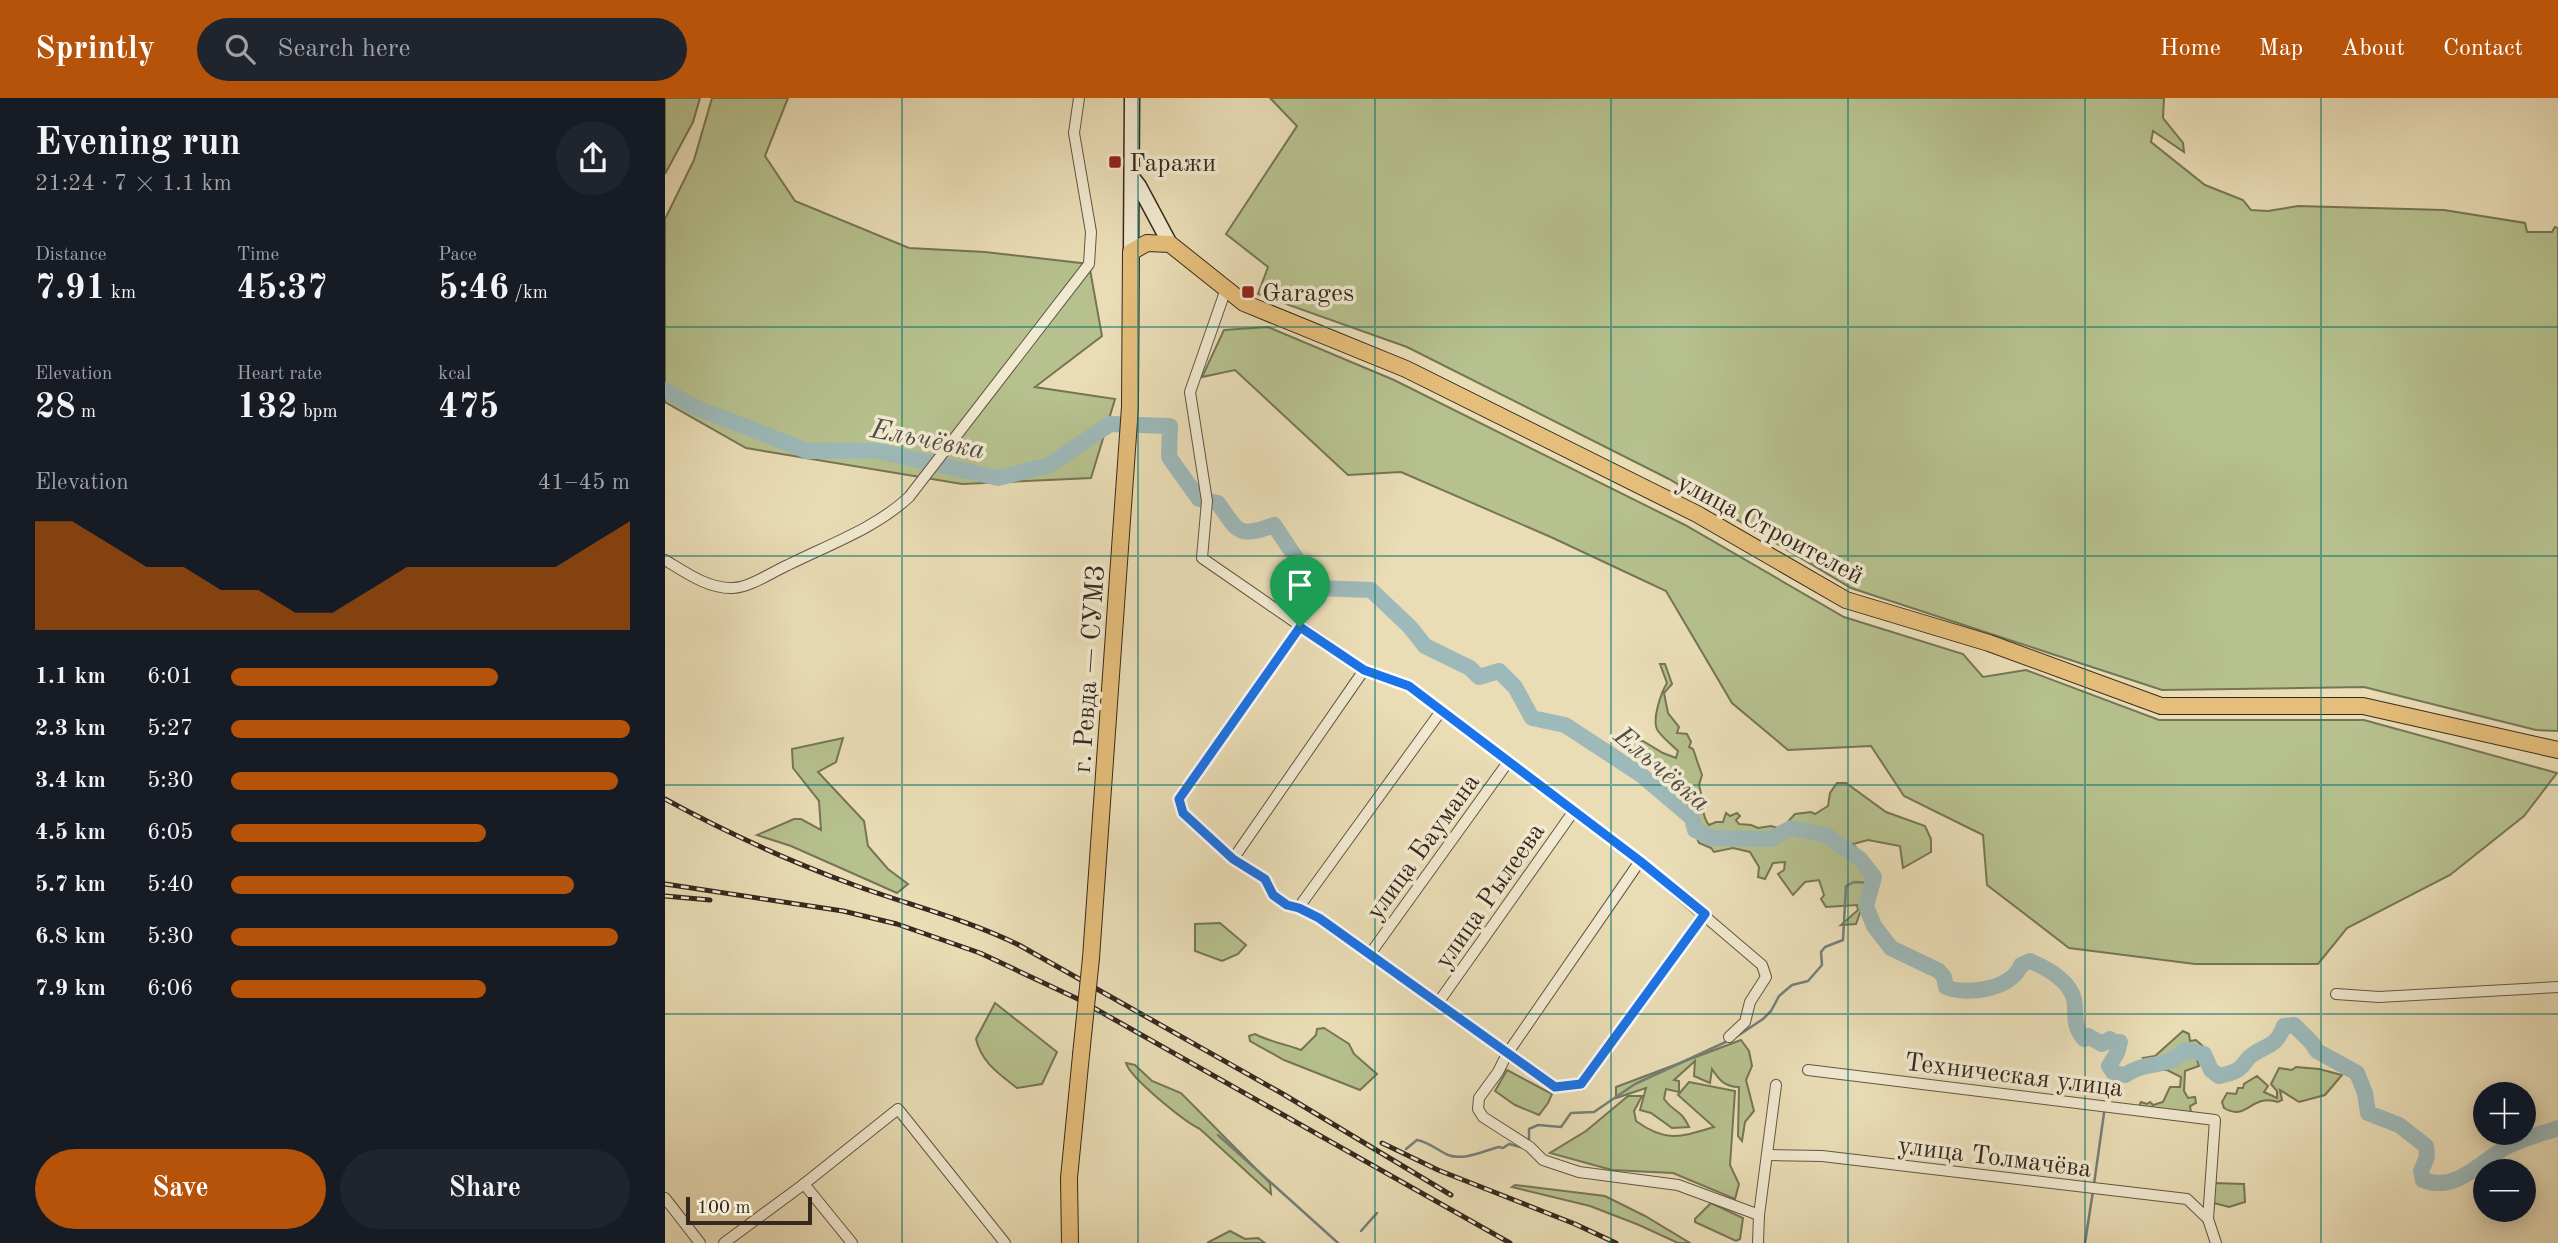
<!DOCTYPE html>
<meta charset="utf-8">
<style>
body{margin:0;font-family:"Old Standard TT",serif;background:#20242c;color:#f1f3f6;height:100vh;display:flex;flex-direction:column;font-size:26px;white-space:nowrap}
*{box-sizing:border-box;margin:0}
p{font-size:23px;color:#9ea1a6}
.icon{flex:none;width:38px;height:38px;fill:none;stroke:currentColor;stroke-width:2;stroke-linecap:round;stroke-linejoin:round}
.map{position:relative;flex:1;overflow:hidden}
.details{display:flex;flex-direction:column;background:#171b24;width:665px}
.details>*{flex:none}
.fabs{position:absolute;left:1808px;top:984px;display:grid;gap:14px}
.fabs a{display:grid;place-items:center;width:63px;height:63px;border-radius:50%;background:#171b24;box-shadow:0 4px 18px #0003;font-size:35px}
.scale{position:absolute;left:21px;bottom:18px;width:126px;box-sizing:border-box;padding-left:7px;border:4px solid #36291e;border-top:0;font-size:19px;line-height:24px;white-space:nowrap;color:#36291e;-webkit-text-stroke:5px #f1e9d0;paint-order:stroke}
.pin{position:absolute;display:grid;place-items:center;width:60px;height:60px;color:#fff;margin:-72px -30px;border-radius:50% 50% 50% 0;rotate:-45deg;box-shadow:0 0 7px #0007}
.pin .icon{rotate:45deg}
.round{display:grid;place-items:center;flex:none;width:74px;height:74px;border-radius:37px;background:#20242c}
.headline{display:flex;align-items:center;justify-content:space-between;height:119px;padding:0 35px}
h1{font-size:38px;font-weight:700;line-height:52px}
.stats{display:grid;grid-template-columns:repeat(3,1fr);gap:10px;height:119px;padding:7px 35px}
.stats div{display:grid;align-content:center}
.stats b{font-size:35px;font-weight:700}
.stats small{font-size:19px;font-weight:400}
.stats p{font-size:19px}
.chart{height:196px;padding:14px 35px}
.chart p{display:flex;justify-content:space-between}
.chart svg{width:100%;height:126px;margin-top:7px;fill:#b45309;opacity:.7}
.action{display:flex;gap:14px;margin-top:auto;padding:14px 35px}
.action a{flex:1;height:80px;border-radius:42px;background:#b45309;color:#fff;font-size:28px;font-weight:700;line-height:80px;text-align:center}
.action a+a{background:#20242c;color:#f1f3f6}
ul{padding:0 35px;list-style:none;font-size:23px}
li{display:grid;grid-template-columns:112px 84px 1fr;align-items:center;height:52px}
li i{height:18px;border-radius:9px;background:#b45309}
header{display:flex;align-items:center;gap:42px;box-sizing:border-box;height:98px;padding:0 35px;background:#b45309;color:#fff}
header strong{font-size:33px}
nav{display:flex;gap:38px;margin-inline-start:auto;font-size:24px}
.search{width:490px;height:63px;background:#20242c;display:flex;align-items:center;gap:18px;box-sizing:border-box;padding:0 24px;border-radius:38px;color:#9ea1a6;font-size:26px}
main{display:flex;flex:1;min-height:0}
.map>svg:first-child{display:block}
.green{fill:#b6c18e;stroke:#767556;stroke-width:2}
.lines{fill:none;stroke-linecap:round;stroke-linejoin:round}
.stream{stroke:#747f7b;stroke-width:2.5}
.river{stroke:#9db9b9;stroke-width:16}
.street-casing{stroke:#635644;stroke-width:12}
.secondary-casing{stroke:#36291e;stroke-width:17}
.primary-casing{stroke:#36291e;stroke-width:18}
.street{stroke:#f1e9d0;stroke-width:10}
.secondary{stroke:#f1e9d0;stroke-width:14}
.primary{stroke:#e5be7b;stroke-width:16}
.rail-casing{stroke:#36291e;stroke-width:5}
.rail{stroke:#f1e9d0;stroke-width:2.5;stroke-dasharray:8;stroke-linecap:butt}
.primary-bridge-casing{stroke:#36291e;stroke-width:18;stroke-linecap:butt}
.primary-bridge{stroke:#e5be7b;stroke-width:16}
.route-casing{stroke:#fff;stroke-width:14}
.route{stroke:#1a73e8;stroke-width:9}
.grid{fill:none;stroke:#0f766e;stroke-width:2;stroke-opacity:0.55}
.poi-dot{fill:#8f2418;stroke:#f1e9d0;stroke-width:2.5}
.labels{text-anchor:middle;stroke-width:7;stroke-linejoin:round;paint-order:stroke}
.poi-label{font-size:26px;fill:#36291e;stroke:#f1e9d0;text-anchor:start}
.street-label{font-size:26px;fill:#36291e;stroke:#f1e9d0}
.water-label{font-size:28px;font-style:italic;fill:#504d45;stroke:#f1e9d0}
</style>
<header>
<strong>Sprintly</strong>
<div class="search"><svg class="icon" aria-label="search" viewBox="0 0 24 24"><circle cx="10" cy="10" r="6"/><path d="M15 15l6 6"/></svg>Search here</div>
<nav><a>Home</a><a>Map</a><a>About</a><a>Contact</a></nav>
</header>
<main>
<section class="details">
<div class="headline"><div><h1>Evening run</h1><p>21:24 · 7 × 1.1 km</p></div><a class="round"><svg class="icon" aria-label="share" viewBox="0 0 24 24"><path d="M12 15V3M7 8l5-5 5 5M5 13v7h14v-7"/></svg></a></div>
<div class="stats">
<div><p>Distance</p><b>7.91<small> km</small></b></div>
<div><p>Time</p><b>45:37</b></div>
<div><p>Pace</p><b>5:46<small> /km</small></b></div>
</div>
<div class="stats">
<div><p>Elevation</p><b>28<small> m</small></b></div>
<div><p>Heart rate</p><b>132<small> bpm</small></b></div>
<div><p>kcal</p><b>475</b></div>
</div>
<div class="chart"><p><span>Elevation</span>41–45 m</p>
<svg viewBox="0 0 160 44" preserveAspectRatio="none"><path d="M0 44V6L10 6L20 14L30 22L40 22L50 30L60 30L70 38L80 38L90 30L100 22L110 22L120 22L130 22L140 22L150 14L160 6V44z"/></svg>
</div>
<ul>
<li><b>1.1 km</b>6:01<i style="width:67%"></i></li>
<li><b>2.3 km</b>5:27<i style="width:100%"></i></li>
<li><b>3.4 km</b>5:30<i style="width:97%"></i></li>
<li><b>4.5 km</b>6:05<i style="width:64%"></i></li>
<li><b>5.7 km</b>5:40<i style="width:86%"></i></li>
<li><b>6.8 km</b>5:30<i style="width:97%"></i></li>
<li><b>7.9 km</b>6:06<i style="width:64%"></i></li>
</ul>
<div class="action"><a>Save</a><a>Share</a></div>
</section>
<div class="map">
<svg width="1893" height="1145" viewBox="0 0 1893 1145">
<rect width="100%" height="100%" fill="#eaddb6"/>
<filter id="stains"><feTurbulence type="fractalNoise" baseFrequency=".00286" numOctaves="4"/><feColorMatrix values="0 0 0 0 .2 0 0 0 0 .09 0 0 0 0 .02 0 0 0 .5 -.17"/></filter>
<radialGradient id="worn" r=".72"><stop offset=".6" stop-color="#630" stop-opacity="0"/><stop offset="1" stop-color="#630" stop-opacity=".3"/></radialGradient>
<g class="green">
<polygon points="0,0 35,0 28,24 0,76"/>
<polygon points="47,0 123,0 100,58 130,103 244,150 320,154 424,166 437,238 370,289 450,301 426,380 297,386 81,350 0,304 0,121 29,62"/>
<polygon points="605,0 1499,0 1498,20 1518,45 1519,54 1488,33 1486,44 1540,87 1578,102 1586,112 1603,113 1633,108 1779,112 1860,125 1862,134 1887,134 1890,129 1893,130 1893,633 1871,632 1699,589 1497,592 1186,490 1004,381 742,249 593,196 603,169 561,136 632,28"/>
<polygon points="603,229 729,282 1020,427 1179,519 1298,556 1318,579 1361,572 1494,622 1699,622 1892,675 1859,718 1785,777 1682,830 1653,866 1530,866 1404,850 1322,787 1318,737 1239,698 1206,648 1123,652 1067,605 1001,493 888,440 736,374 683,377 570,272 537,279 559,232"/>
<path d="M995 566H1000L1007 586 999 595 1003 615 1014 629 1012 635 1022 636 1026 644 1024 649 1028 651 1037 677 1034 687C1038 699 1036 718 1044 727L1051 724H1058L1061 715 1065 718 1072 715 1075 718 1071 722 1074 726 1086 727 1093 730 1106 728 1113 730 1119 728 1130 716 1146 714 1150 716 1163 708 1165 695 1172 685H1181L1221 714 1260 728 1266 741V754L1238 770 1235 748 1203 742 1188 746 1210 772 1191 826 1176 827 1193 812 1192 807 1161 809 1156 801 1159 797 1154 782 1140 784 1128 797 1113 776 1119 772 1120 764 1108 765 1100 781 1093 779 1094 769 1085 754 1068 750 1049 754 1046 750 1034 745 1024 723 1027 702 1019 690 1008 692V687L1018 682 1010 678 1008 673 997 671 965 654 967 646 978 643 998 655 1011 660 1013 653C1007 647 998 640 993 633 986 623 996 595 1002 585Z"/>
<polygon points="178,640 171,664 153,674 199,723 203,748 223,771 243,786 232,795 126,748 92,737 129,721 136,721 156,732 154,703 128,670 127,651"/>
<polygon points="555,825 581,847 573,856 557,863 530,853 530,826"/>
<path d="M330 905 392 954 377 986 352 990C333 975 317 965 311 941Z"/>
<path d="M659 930 684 946 689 956 712 976 695 992 619 962 585 943 584 938 590 936C605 944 620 946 636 952L651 937 652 931Z"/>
<polygon points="1518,933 1524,936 1525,943 1531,942 1540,950 1542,956 1538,961 1532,962 1534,968 1520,973 1519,993 1523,1000 1530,999 1531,1005 1525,1008 1526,1015 1474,1008 1476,1004 1482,1006 1485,1004 1488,1007 1498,1004 1505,989 1515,989 1516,979 1502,972 1485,971 1483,965 1486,963 1480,963 1478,960 1490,958"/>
<path d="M1076 942 1084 953 1087 968 1081 982 1089 1013 1080 1024 1077 1043 1073 1038 1074 989C1060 989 1054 982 1047 971L1045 985 1029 978 1030 963 1009 982 1014 983V994L1001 991 999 1001C1008 1014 1017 1012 1024 1029L1007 1030 986 1015 975 1012 981 990 951 1000V989Z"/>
<path d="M461 965 470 967 487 983 516 995 605 1085 606 1096 535 1031C520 1024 465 980 461 965Z"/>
<path d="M1631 969 1654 971 1677 977 1660 997 1634 1004 1615 992 1617 1002 1613 1004C1586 995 1582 1024 1559 1010L1557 1004 1562 995 1571 996 1573 990H1578L1579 986 1592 978 1603 988 1599 994 1612 1000V993L1606 986 1614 970 1627 972Z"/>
<polygon points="842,972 887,996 883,1005 874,1017 850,1007 830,993"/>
<path d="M1024 984 1070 993 1065 1067 1074 1086 1070 1101 1008 1075 947 1072 885 1055 921 1033 963 998H977L969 1013 971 1023C1001 1045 1016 1039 1049 1029L1013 997Z"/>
<polygon points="1548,1085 1579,1086 1580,1104 1564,1109 1545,1104"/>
<polygon points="850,1087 940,1098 980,1118 1025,1145 1013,1145 974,1127 925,1108 847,1089"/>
<polygon points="1046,1105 1078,1120 1075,1141 1071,1143 1030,1124 1030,1121"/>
<polygon points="565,1133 580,1141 593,1140 600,1145 542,1145"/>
</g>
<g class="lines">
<g class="stream">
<polyline points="1071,939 1098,921 1106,913 1114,898 1127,887 1143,883 1157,867 1156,854 1160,849 1178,842 1181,788 1189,784 1207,785"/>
<polyline points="553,1037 673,1145"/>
<polyline points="864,1045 864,1031 873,1027 896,1029 906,1015 929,1014 970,986 1065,942"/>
<path d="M741 1051 752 1042C764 1044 772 1052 783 1057 799 1063 818 1053 834 1049L838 1050 844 1046 859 1050"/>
<polyline points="1429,1086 1440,1008 1449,975"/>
<polyline points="696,1133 712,1115"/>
<polyline points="1420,1145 1428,1093"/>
</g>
<path class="river" d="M0 292 27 308 142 353H213L333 380 384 367 445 326 505 328 504 359 534 401 553 405C574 435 573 440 609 427L651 490 706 492 745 529 760 548 805 570 814 579 834 573 850 589 867 620 900 627 975 676 1027 720 1030 732 1047 740 1106 741 1126 730 1161 737 1195 761 1209 779 1201 808 1209 828 1226 850 1274 873 1279 879 1281 889C1302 898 1347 891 1356 867L1365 863C1384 871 1410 885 1410 909 1410 922 1410 930 1419 941L1423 938 1437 946 1445 941 1447 944H1455L1452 955 1444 968 1449 975 1460 977C1481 962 1501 972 1520 952L1539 956 1546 972 1554 978C1561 976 1570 975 1575 970 1580 966 1582 960 1587 957 1603 946 1611 949 1619 928L1629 927 1647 945 1652 953 1692 975 1700 995 1703 1015 1734 1027 1761 1048 1762 1059 1756 1073 1758 1082C1790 1095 1816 1064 1841 1049 1856 1041 1876 1036 1893 1030"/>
<defs>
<g id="street">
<polyline points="561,191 525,294 542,403 537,460 699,572 744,588 975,763 1097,867 1101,879 1085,904 1080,924 1064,939"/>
<path d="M0 462C20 474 43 491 68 490 86 489 107 474 123 467 163 447 211 430 244 399L424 166 426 134 409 35 414 0"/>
<polyline points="635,529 514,701 518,715 568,761 600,781 608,797 622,807 634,809 654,820 890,989 916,987 1039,816"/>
<polyline points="568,761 699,572"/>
<polyline points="975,763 842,956 833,974 814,1000 813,1011 818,1019 865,1049 878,1062 914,1074 1013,1087 1094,1117"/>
<polyline points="634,809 776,613"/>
<polyline points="705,856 843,664"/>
<polyline points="1671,896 1714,899 1893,889"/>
<polyline points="773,905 908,714"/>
<polyline points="1143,972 1550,1022 1543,1121 1551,1145"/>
<polyline points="1104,1057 1157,1058 1522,1101 1543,1121"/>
<polyline points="139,1086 187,1145"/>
<polyline points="0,1100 35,1145"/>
<polyline points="59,1145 139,1086 233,1011 340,1145"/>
<polyline points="1093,1145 1094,1117 1111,987"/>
</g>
<g id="secondary">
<polyline points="467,79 474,88 505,146"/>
<polyline points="466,154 467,0"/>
</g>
<g id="primary">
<polyline points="426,860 465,309 466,154 482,145 505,146 579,205 741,271 1032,416 1181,502 1324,545 1496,608 1698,608 1893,652"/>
<polyline points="405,1145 404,1080 416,957"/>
</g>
</defs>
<use href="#street" class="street-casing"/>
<use href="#secondary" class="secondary-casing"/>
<use href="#primary" class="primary-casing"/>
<use href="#street" class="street"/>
<use href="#secondary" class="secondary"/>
<use href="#primary" class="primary"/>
<defs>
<g id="rail">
<path d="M0 701C60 734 124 763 189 787 244 807 301 821 354 847L618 996 786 1097"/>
<polyline points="0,786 178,813 232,826 315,855 413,901 845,1145"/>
<polyline points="0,798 45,802"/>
<polyline points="717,1045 773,1072 910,1126 951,1145"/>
</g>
</defs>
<use href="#rail" class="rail-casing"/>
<use href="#rail" class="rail"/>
<defs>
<polyline id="primary-bridge" points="416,957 426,860"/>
</defs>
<use href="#primary-bridge" class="primary-bridge-casing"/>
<use href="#primary-bridge" class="primary-bridge"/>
</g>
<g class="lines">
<defs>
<polygon id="route" points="635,529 699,572 744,588 975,763 1040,816 916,986 890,989 654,820 634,810 622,807 608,797 600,781 568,761 518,715 514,701"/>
</defs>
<use href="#route" class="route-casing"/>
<use href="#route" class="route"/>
</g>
<path class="grid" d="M237 0V1145M473 0V1145M710 0V1145M946 0V1145M1183 0V1145M1420 0V1145M1656 0V1145M0 229H1893M0 458H1893M0 687H1893M0 916H1893"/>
<g class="poi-dot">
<rect x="443" y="57" width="14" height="14" rx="3.5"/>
<rect x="576" y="187" width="14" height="14" rx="3.5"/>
</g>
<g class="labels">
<g class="poi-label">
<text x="464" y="73">Гаражи</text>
<text x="597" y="203">Garages</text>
</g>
<g class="street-label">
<text transform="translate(1106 430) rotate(28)" y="9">улица Строителей</text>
<text transform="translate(423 571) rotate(-86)" y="9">г. Ревда — СУМЗ</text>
<text transform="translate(757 748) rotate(-54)" y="9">улица Баумана</text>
<text transform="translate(824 797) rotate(-55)" y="9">улица Рылеева</text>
<text transform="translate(1349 976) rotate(7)" y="9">Техническая улица</text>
<text transform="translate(1330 1058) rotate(7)" y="9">улица Толмачёва</text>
</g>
<g class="water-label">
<text transform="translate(263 340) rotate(11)" y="10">Ельчёвка</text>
<text transform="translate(998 670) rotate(40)" y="10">Ельчёвка</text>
</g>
</g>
<rect width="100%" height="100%" filter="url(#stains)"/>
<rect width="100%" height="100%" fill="url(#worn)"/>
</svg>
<div class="fabs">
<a>+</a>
<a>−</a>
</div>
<div class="scale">100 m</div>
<div class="pin" style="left:635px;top:529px;background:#1e9e55"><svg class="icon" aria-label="arrive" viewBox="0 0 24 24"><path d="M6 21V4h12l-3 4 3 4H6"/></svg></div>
</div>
</main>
